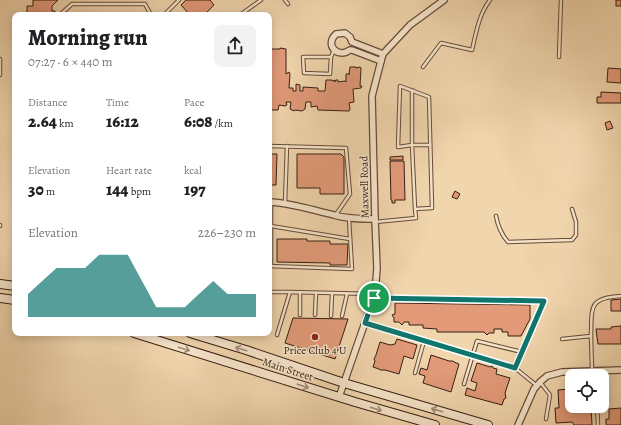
<!DOCTYPE html>
<meta charset="utf-8">
<style>
body{margin:0;font-family:Alegreya,serif;background:#f2f2f2;color:#202124;height:100vh;display:flex;flex-direction:column;font-size:15px;white-space:nowrap}
*{box-sizing:border-box;margin:0}
p{font-size:13px;color:#757577}
.icon{flex:none;width:22px;height:22px;fill:none;stroke:currentColor;stroke-width:2;stroke-linecap:round;stroke-linejoin:round}
.map{position:relative;flex:1;overflow:hidden}
.sheet{position:absolute;left:12px;top:12px;width:260px;height:324px;display:flex;flex-direction:column;background:#fff;border-radius:8px;box-shadow:0 2px 10px #0003}
.sheet>*{flex:none}
.buttons{position:absolute;left:565px;top:369px;display:grid;gap:8px}
.buttons a{display:grid;place-items:center;width:44px;height:44px;border-radius:8px;background:#fff;box-shadow:0 2px 10px #0003;font-size:20px}
.pin{position:absolute;display:grid;place-items:center;width:34px;height:34px;color:#fff;margin:-17px;border:2px solid #fff;border-radius:50%;box-shadow:0 1px 4px #0007}
.round{display:grid;place-items:center;flex:none;width:42px;height:42px;border-radius:8px;background:#f2f2f2}
.headline{display:flex;align-items:center;justify-content:space-between;height:68px;padding:0 16px}
h1{font-size:22px;font-weight:800;line-height:30px}
.stats{display:grid;grid-template-columns:repeat(3,1fr);gap:6px;height:68px;padding:4px 16px}
.stats div{display:grid;align-content:center}
.stats b{font-size:17px;font-weight:800}
.stats small{font-size:11px;font-weight:400}
.stats p{font-size:11px}
.chart{height:112px;padding:8px 16px}
.chart p{display:flex;justify-content:space-between}
.chart svg{width:100%;height:72px;margin-top:4px;fill:#0f766e;opacity:.7}
.map>svg:first-child{display:block}
.building{fill:#e29a79;stroke:#361e12}
.lines{fill:none;stroke-linecap:round;stroke-linejoin:round}
.lane-casing{stroke:#654c39;stroke-width:4.5}
.street-casing{stroke:#654c39;stroke-width:8}
.secondary-casing{stroke:#361e12;stroke-width:10}
.lane{stroke:#f6e4ca;stroke-width:2.5}
.street{stroke:#f6e4ca;stroke-width:5.5}
.secondary{stroke:#f6e4ca;stroke-width:8}
.oneway{stroke:#a08b77}
.route-casing{stroke:#fff;stroke-width:8}
.route{stroke:#0f766e;stroke-width:5}
.poi-dot{fill:#8f2418;stroke:#f6e4ca;stroke-width:1.5}
.labels{text-anchor:middle;stroke-width:3;stroke-linejoin:round;paint-order:stroke}
.street-label{font-size:11px;fill:#361e12;stroke:#f6e4ca}
.poi-label{font-size:11px;fill:#361e12;stroke:#f6e4ca}
</style>
<div class="map">
<svg width="621" height="425" viewBox="0 0 621 425">
<rect width="100%" height="100%" fill="#f1d5ad"/>
<filter id="stains"><feTurbulence type="fractalNoise" baseFrequency=".005" numOctaves="4"/><feColorMatrix values="0 0 0 0 .2 0 0 0 0 .09 0 0 0 0 .02 0 0 0 .5 -.17"/></filter>
<radialGradient id="worn" r=".72"><stop offset=".6" stop-color="#630" stop-opacity="0"/><stop offset="1" stop-color="#630" stop-opacity=".3"/></radialGradient>
<g class="building">
<polygon points="33,0 58,0 52,6 52,11 55,11 55,15 27,15 27,6 33,6"/>
<polygon points="186,0 210,0 214,5 204,15 190,15 181,5"/>
<rect x="616" y="0" width="5" height="6"/>
<polygon points="280,48 286,49 286,74 289,72 290,74 289,88 293,88 293,91 296,91 296,84 300,85 300,91 303,91 303,87 318,88 318,91 325,91 326,80 332,80 332,81 335,80 335,82 336,80 338,80 338,82 345,81 346,82 346,74 350,74 349,74 350,67 356,67 356,68 360,67 361,68 360,86 362,86 361,88 353,89 354,102 349,103 350,109 349,111 318,110 317,106 311,107 311,102 306,102 305,109 302,111 295,110 294,111 290,109 291,102 286,102 287,105 285,106 279,105 278,110 269,110 269,49 280,49"/>
<polygon points="608,68 621,69 621,83 607,82"/>
<polygon points="601,92 621,93 621,103 597,103 597,97 601,97"/>
<polygon points="610,121 613,128 607,130 605,123"/>
<polygon points="269,154 277,154 276,185 269,185"/>
<polygon points="297,154 341,154 344,157 344,194 320,194 320,188 297,188"/>
<polygon points="403,156 403,160 390,160 390,157"/>
<polygon points="390,161 404,161 405,200 395,200 395,203 392,203 392,200 391,200"/>
<polygon points="455,191 460,194 457,199 452,197"/>
<polygon points="277,239 307,239 307,241 330,241 330,244 348,244 347,265 330,265 330,263 277,262"/>
<polygon points="621,299 621,311 611,311 611,300"/>
<polygon points="395,303 530,305 530,319 521,336 508,336 508,332 502,332 502,329 494,329 494,333 489,333 487,335 484,332 437,332 437,329 423,328 423,325 409,325 409,322 404,322 402,325 399,322 394,322 394,318 392,315 395,314"/>
<polygon points="293,318 348,319 335,359 285,343"/>
<polygon points="621,326 621,344 598,344 596,329 611,329 611,327"/>
<polygon points="397,339 417,345 413,359 404,356 399,374 385,370 380,370 379,369 373,367 375,361 374,359 376,355 380,342 390,345 395,344"/>
<polygon points="431,355 449,361 453,361 454,362 459,364 451,392 423,383 425,376 419,374 421,368 427,370"/>
<polygon points="477,363 490,367 492,366 493,368 497,369 496,374 510,378 505,393 506,398 504,399 502,405 465,395 467,388 475,391 477,383 471,381"/>
<polygon points="570,386 572,386 572,406 591,406 592,425 574,425 572,422 556,423 555,408 559,408 558,390 570,389"/>
<polygon points="621,408 621,425 606,425 606,419 609,419 609,409"/>
</g>
<g class="lines">
<defs>
<g id="lane">
<polyline points="285,0 288,4"/>
<polyline points="62,15 62,13 72,4 145,4 151,15"/>
<polyline points="164,15 179,0"/>
<polyline points="240,15 261,0"/>
<polyline points="331,57 303,57 304,73 330,74 331,57 334,50"/>
<polyline points="559,57 561,0"/>
<polyline points="0,59 0,75"/>
<path d="M423 67 441 43 472 50C476 33 479 14 490 0"/>
<polyline points="412,90 412,145 430,145"/>
<polyline points="269,146 346,148 350,194 335,216"/>
<polyline points="271,203 271,226 350,239"/>
<polyline points="285,203 287,146"/>
<path d="M496 216C498 227 501 234 508 242L572 240 576 235V222L572 209"/>
<polyline points="375,222 416,218 415,209 432,208 429,97 400,86 398,147 412,145 415,209"/>
<polyline points="0,225 0,226"/>
<polyline points="271,226 271,266"/>
<polyline points="269,266 352,269 349,219"/>
<polyline points="269,292 290,292"/>
<polyline points="375,298 544,301 515,368"/>
<polyline points="300,315 300,292"/>
<polyline points="315,315 316,293"/>
<polyline points="331,316 332,293"/>
<polyline points="342,316 347,294"/>
<polyline points="366,323 515,368 536,385"/>
<polyline points="277,335 290,292 375,294"/>
<path d="M591 336C592 307 588 298 621 296"/>
<polyline points="562,339 591,336 592,370"/>
<polyline points="415,373 424,341"/>
<polyline points="540,382 550,395 546,419"/>
<polyline points="464,384 477,341 522,352"/>
<polyline points="597,406 598,425"/>
</g>
<g id="street">
<path d="M381 61 352 50H350C338 59 324 45 336 34L345 33 350 37 352 42 383 54"/>
<path d="M269 202C292 203 312 210 334 215 347 219 361 219 375 219"/>
<polyline points="339,397 375,294 377,268 375,219 372,96 381,61 383,54 410,25 444,0"/>
<polyline points="518,425 534,389 540,382 547,376 562,372 621,370"/>
</g>
<g id="secondary">
<polyline points="0,284 15,286"/>
<polyline points="0,298 15,300"/>
<polyline points="134,333 355,402 435,425"/>
<polyline points="190,333 246,350 344,383 488,425"/>
</g>
</defs>
<use href="#lane" class="lane-casing"/>
<use href="#street" class="street-casing"/>
<use href="#secondary" class="secondary-casing"/>
<use href="#lane" class="lane"/>
<use href="#street" class="street"/>
<use href="#secondary" class="secondary"/>
</g>
<defs><path id="oneway-shaft" d="M-6 0H5M1.5-3L5.5 0L1.5 3" fill="none" stroke-width="1.6" stroke-linecap="round" stroke-linejoin="round"/></defs>
<g class="oneway">
<use href="#oneway-shaft" transform="translate(184 349) rotate(17)"/>
<use href="#oneway-shaft" transform="translate(241 349) rotate(-163)"/>
<use href="#oneway-shaft" transform="translate(303 386) rotate(18)"/>
<use href="#oneway-shaft" transform="translate(376 409) rotate(17)"/>
<use href="#oneway-shaft" transform="translate(437 410) rotate(-164)"/>
</g>
<g class="lines">
<defs>
<polygon id="route" points="374,298 544,301 515,368 365,323"/>
</defs>
<use href="#route" class="route-casing"/>
<use href="#route" class="route"/>
</g>
<circle class="poi-dot" cx="315" cy="337" r="4"/>
<g class="labels">
<g class="street-label">
<text transform="translate(364 187) rotate(-91)" y="4">Maxwell Road</text>
<text transform="translate(288 369) rotate(18)" y="4">Main Street</text>
</g>
<g class="poi-label">
<text x="315" y="354">Price Club 4 U</text>
</g>
</g>
<rect width="100%" height="100%" filter="url(#stains)"/>
<rect width="100%" height="100%" fill="url(#worn)"/>
</svg>
<div class="buttons">
<a><svg class="icon" aria-label="locate" viewBox="0 0 24 24"><circle cx="12" cy="12" r="6"/><path d="M12 2v4M12 18v4M2 12h4M18 12h4"/></svg></a>
</div>
<div class="pin" style="left:374px;top:298px;background:#1e9e55"><svg class="icon" aria-label="arrive" viewBox="0 0 24 24"><path d="M6 21V4h12l-3 4 3 4H6"/></svg></div>
<section class="sheet">
<div class="headline"><div><h1>Morning run</h1><p>07:27 · 6 × 440 m</p></div><a class="round"><svg class="icon" aria-label="share" viewBox="0 0 24 24"><path d="M12 15V3M7 8l5-5 5 5M5 13v7h14v-7"/></svg></a></div>
<div class="stats">
<div><p>Distance</p><b>2.64<small> km</small></b></div>
<div><p>Time</p><b>16:12</b></div>
<div><p>Pace</p><b>6:08<small> /km</small></b></div>
</div>
<div class="stats">
<div><p>Elevation</p><b>30<small> m</small></b></div>
<div><p>Heart rate</p><b>144<small> bpm</small></b></div>
<div><p>kcal</p><b>197</b></div>
</div>
<div class="chart"><p><span>Elevation</span>226–230 m</p>
<svg viewBox="0 0 160 44" preserveAspectRatio="none"><path d="M0 44V30L10 22L20 14L30 14L40 14L50 6L60 6L70 6L80 22L90 38L100 38L110 38L120 30L130 22L140 30L150 30L160 30V44z"/></svg>
</div>
</section>
</div>
